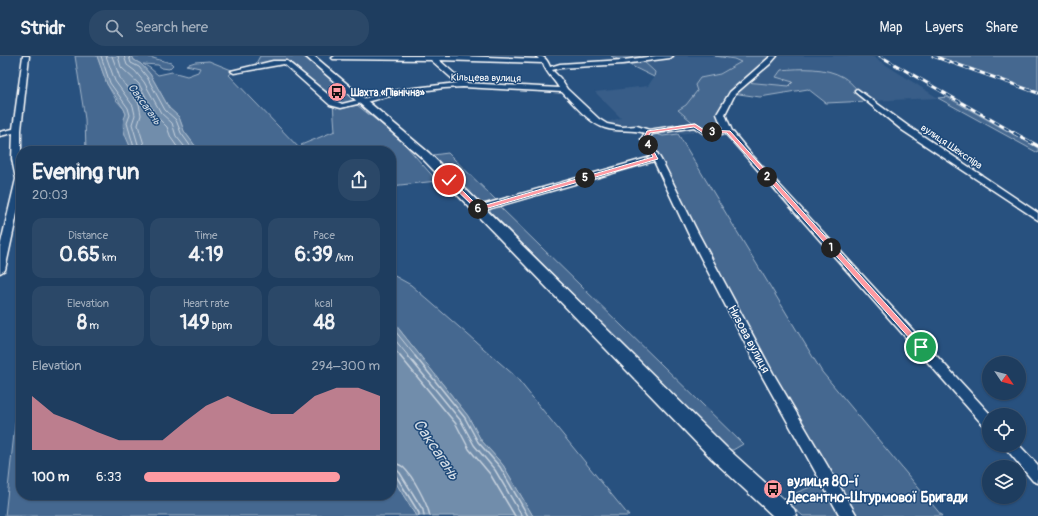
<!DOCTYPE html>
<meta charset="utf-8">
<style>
body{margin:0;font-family:Pangolin,sans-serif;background:#2b4868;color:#f1f3f6;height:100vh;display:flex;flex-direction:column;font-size:15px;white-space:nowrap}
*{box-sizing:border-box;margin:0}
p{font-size:13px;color:#a1aebd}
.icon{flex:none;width:22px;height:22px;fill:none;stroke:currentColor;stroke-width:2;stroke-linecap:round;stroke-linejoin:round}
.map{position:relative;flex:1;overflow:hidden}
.details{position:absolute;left:16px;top:90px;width:380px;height:354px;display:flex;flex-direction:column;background:#1e3d5f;border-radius:16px;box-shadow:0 1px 3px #0004,0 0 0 1px #3c5674}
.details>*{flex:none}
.needle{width:26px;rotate:125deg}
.buttons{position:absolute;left:982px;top:300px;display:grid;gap:8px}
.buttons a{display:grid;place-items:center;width:44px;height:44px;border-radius:50%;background:#1e3d5f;box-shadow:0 1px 3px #0004,0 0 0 1px #3c5674;font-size:20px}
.pin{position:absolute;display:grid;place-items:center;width:34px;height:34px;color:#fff;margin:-17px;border:2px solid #fff;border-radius:50%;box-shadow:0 1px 4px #0007}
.km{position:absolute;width:20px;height:20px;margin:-10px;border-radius:50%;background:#222;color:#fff;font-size:11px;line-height:20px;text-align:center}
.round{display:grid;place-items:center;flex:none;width:42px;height:42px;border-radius:16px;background:#2b4868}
.overview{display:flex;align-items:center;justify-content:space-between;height:68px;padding:0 16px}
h1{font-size:22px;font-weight:800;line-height:30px}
.metrics{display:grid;grid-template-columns:repeat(3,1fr);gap:6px;height:68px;padding:4px 16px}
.metrics div{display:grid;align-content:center;border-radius:10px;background:#2b4868;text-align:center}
.metrics b{font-size:20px;font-weight:800}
.metrics small{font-size:11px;font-weight:400}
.metrics p{font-size:11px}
.chart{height:112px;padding:8px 16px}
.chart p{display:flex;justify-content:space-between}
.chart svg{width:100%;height:72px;margin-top:4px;fill:#ff9aa2;opacity:.7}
ul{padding:0 16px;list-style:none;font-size:13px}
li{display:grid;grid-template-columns:64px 48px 1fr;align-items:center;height:30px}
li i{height:10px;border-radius:5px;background:#ff9aa2}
header{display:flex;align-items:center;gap:24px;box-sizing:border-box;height:56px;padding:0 20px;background:#1e3d5f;border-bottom:1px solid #3c5674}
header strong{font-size:19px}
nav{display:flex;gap:22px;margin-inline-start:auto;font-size:14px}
.search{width:280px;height:36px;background:#2b4868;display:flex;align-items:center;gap:10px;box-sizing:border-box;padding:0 14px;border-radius:16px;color:#a1aebd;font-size:15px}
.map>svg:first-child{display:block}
.built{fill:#375d88}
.green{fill:#446890;stroke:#a2b4c8}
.water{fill:#718dab;stroke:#aabbcd}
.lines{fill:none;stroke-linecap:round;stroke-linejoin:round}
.shore-far1{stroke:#c6d1dd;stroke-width:1}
.shore{stroke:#c6d1dd;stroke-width:1.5}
.minor-casing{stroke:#fff;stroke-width:3}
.tertiary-casing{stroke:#fff;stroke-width:3}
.minor{fill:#1f4a7a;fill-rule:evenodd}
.tertiary{fill:#1f4a7a;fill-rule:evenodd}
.rail-far1-casing{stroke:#fff;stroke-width:3}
.rail-casing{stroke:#fff;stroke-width:3.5}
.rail-far1{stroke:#1f4a7a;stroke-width:2;stroke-dasharray:5.5;stroke-linecap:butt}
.rail{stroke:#1f4a7a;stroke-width:2.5;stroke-dasharray:7;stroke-linecap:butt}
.route{fill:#ff9aa2;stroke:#fff}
.labels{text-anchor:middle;stroke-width:3;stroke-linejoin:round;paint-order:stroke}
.far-street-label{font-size:10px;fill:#fff;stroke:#1f4a7a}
.far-poi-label{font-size:10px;font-weight:bold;fill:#fff;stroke:#1f4a7a;text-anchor:start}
.far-water-label{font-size:11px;font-style:italic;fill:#d4dde6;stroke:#1f4a7a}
.street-label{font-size:12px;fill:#fff;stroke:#1f4a7a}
.near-poi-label{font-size:14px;font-weight:bold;fill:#fff;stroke:#1f4a7a;text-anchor:start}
.near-water-label{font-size:16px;font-style:italic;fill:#d4dde6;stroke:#1f4a7a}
</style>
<header>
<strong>Stridr</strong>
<div class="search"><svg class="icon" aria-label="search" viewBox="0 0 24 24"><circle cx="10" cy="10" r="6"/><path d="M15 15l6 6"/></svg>Search here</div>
<nav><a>Map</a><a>Layers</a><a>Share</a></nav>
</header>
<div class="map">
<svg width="1038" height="460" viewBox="0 0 1038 460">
<rect width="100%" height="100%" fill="#28517f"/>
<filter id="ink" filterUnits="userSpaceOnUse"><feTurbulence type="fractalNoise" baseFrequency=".025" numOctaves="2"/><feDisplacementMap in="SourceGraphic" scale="8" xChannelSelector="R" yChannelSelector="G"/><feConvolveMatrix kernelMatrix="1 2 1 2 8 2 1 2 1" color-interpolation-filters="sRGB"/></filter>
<g filter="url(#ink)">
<g class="built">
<polygon points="673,0 715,0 741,6 720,18 700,22 695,29 697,35 686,49 678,54 703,75 663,80 600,68 621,62 595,36 648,30 654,21 655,16 642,4"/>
<polygon points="774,0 872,0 938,42 868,45 855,33 802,13 781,14 776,21 793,26 789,30 744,26"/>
</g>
<g class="green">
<polygon points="75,0 97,0 107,28 116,44 124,53 126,58 124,75 132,95 86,95 85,63"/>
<polygon points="132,0 154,0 149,1 171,7 173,9 169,13 162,12 158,9 143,8 150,12 158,19 172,16 187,20 198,16 200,12 186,9 195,6 209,5 234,15 229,19 302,95 199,95 184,75 179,61 169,52 150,18 141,8 134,4"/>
<polygon points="260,0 309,0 362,45 349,49 357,49 400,83 437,125 391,130 391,95 308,95 301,89 335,75 333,47 285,6 254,11"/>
<polygon points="611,0 640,0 642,4 655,16 654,21"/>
<path d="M715 0H774L745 26 789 30 793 26 776 21 781 14C801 12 826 11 843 21 853 27 859 37 868 45L826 47 808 33 760 41 732 37 721 58 728 76 703 75 678 54 686 49 697 35 695 29 700 22 720 18 741 6 734 3Z"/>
<polygon points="933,0 1038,0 1038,37"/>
<polygon points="947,41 1038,92 1038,97 938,42"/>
<polygon points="649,76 663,80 678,78 822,316 942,460 803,460 784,444 793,438 828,424 648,90"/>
<polygon points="448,97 497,145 487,148 480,146 433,99"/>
<polygon points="499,150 743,388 733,394 729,394 490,155 491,153"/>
<polygon points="391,218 411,229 515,320 629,460 533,460 503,409 481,384 468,360 391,263"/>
<polygon points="21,314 21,439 391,439 391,419 416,460 5,460"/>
</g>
<g class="water">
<path d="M97 0H132L134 4 141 8 150 18 169 52 179 61 184 75 199 95H132C127 82 119 72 126 58L124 53 107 28Z"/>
<polygon points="391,263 468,360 481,384 503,409 533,460 416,460 391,419"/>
</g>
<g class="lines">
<g class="shore-far1">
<polyline points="101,0 110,27 128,52 130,59 127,67 135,95"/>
<polyline points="106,0 115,25 133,50 135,59 132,68 140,95"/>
<polyline points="112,0 120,22 139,48 141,59 138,69 146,95"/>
<polyline points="118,0 121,11 139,28 156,60 167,71 171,82 180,95"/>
<polyline points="124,0 127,9 135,15 144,26 161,57 172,67 176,80 188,95"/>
<polyline points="129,0 131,7 139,11 147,21 165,54 176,64 181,77 194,95"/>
<polyline points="391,270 416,301"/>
<polyline points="391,279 409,301"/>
<polyline points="391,289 401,301"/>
</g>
<g class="shore">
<polyline points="400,300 456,368 469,393 490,418 515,460"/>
<polyline points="408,300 461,365 474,389 495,414 522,460"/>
<polyline points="415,300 465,362 478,386 500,411 528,460"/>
<path d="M391 407C395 407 399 408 403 411 413 420 427 447 430 460"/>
<polyline points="391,413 397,414 400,417 423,454 424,460"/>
<polyline points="391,418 396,420 419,457 419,460"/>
</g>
<defs>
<g id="minor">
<polygon points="23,0 29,0 21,74 21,139 5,214 0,217 0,191 16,123 12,103 13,77 0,80 0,76 13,73"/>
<path d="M335 0H459L539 3 536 0C544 0 547 3 550 11L560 8 623 4 656 0H673L670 2 623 8 560 12 552 14 560 22 567 33 599 63 607 68 622 71 637 70 649 74 695 67 705 73H723L717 58 730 36 771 0H777L770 8 735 38 725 58 732 75 750 97 991 359H989V372L984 370 726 78 703 77 694 71 652 78 649 83 664 109 698 177 773 317 857 460H840L762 320 688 177 654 105 481 155H475L473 153 475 151 651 101 641 83 645 77C632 73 618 76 605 72 590 68 573 47 562 36L463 31 444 32 398 38 341 52 330 49 284 8 234 17 231 15 273 5H287L336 45 342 48 398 34 457 27 431 4 333 3 332 2ZM439 4 543 7C546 17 554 23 559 32L465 27Z"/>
<polygon points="857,33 908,70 1038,157 1038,164 902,74 855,36 855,34"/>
<polygon points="1003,389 1019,389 1038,409 1038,427 1033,425"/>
</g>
<polygon id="tertiary" points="305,0 314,0 429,97 726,391 794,453 797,460 773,460 712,403 421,101"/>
</defs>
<use href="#minor" class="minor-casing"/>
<use href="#tertiary" class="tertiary-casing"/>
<use href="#minor" class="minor"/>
<use href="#tertiary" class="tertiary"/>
<defs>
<g id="rail-far1">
<polyline points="880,0 1016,78"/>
<polyline points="933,0 1038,37"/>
</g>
<polyline id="rail" points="1014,77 1038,90"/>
</defs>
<use href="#rail-far1" class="rail-far1-casing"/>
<use href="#rail" class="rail-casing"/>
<use href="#rail-far1" class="rail-far1"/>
<use href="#rail" class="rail"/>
</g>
</g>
<polygon class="route" points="695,68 704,74 730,75 924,290 924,293 919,293 727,77 703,77 694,71 650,77 647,83 658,103 478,155 446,124 451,123 479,151 653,101 643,83 647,75"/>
<defs>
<symbol id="bus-disc" viewBox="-11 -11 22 22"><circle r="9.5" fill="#ff9aa2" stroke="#1f4a7a"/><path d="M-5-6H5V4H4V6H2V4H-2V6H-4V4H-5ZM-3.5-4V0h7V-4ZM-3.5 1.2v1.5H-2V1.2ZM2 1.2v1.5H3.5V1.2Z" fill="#111"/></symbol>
</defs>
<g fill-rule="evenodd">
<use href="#bus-disc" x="326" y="25" width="22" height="22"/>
<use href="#bus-disc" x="762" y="422" width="22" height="22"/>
</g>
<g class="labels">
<g class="far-street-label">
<text transform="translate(486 21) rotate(1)" y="4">Кільцева вулиця</text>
<text transform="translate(952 90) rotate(34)" y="4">вулиця Шекспіра</text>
</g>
<g class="far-poi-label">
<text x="351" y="40">Шахта «Північна»</text>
</g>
<g class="far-water-label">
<text transform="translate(145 48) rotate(54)" y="4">Саксагань</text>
</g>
<g class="street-label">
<text transform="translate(749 283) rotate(62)" y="4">Низова вулиця</text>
</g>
<g class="near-poi-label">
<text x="787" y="430">вулиця 80-ї<tspan x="787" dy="16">Десантно-Штурмової Бригади</tspan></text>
</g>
<g class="near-water-label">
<text transform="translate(437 393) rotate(56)" y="6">Саксагань</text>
</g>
</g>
</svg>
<div class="buttons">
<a><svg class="needle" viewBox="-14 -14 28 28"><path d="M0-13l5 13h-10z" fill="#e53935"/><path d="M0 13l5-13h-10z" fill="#a1aebd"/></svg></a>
<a><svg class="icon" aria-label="locate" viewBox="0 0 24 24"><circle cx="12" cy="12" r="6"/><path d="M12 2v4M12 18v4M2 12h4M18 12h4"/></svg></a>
<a><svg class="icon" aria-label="layers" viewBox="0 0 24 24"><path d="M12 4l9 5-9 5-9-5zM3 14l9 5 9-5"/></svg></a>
</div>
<div class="pin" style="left:921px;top:291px;background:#1e9e55"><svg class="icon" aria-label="arrive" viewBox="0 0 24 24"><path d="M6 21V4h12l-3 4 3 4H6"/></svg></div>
<div class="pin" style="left:449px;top:124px;background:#d93025"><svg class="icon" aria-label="check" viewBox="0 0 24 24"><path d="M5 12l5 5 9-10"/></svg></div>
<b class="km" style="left:831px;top:192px">1</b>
<b class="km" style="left:767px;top:121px">2</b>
<b class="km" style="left:712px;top:76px">3</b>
<b class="km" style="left:648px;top:89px">4</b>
<b class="km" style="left:585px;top:122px">5</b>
<b class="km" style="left:478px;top:153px">6</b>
<section class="details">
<div class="overview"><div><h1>Evening run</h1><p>20:03</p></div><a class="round"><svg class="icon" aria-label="share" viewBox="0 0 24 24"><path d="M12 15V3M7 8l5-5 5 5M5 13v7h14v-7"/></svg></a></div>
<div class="metrics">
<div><p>Distance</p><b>0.65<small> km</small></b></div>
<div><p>Time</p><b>4:19</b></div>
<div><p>Pace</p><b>6:39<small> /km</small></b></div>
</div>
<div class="metrics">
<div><p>Elevation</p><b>8<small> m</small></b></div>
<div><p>Heart rate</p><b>149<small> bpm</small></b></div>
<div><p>kcal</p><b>48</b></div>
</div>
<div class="chart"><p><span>Elevation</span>294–300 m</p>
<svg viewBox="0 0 160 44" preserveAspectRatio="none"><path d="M0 44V11L10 22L20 27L30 33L40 38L50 38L60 38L70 27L80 17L90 11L100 17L110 22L120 22L130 11L140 6L150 6L160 11V44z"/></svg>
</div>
<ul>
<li><b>100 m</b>6:33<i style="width:83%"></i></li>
</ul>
</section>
</div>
